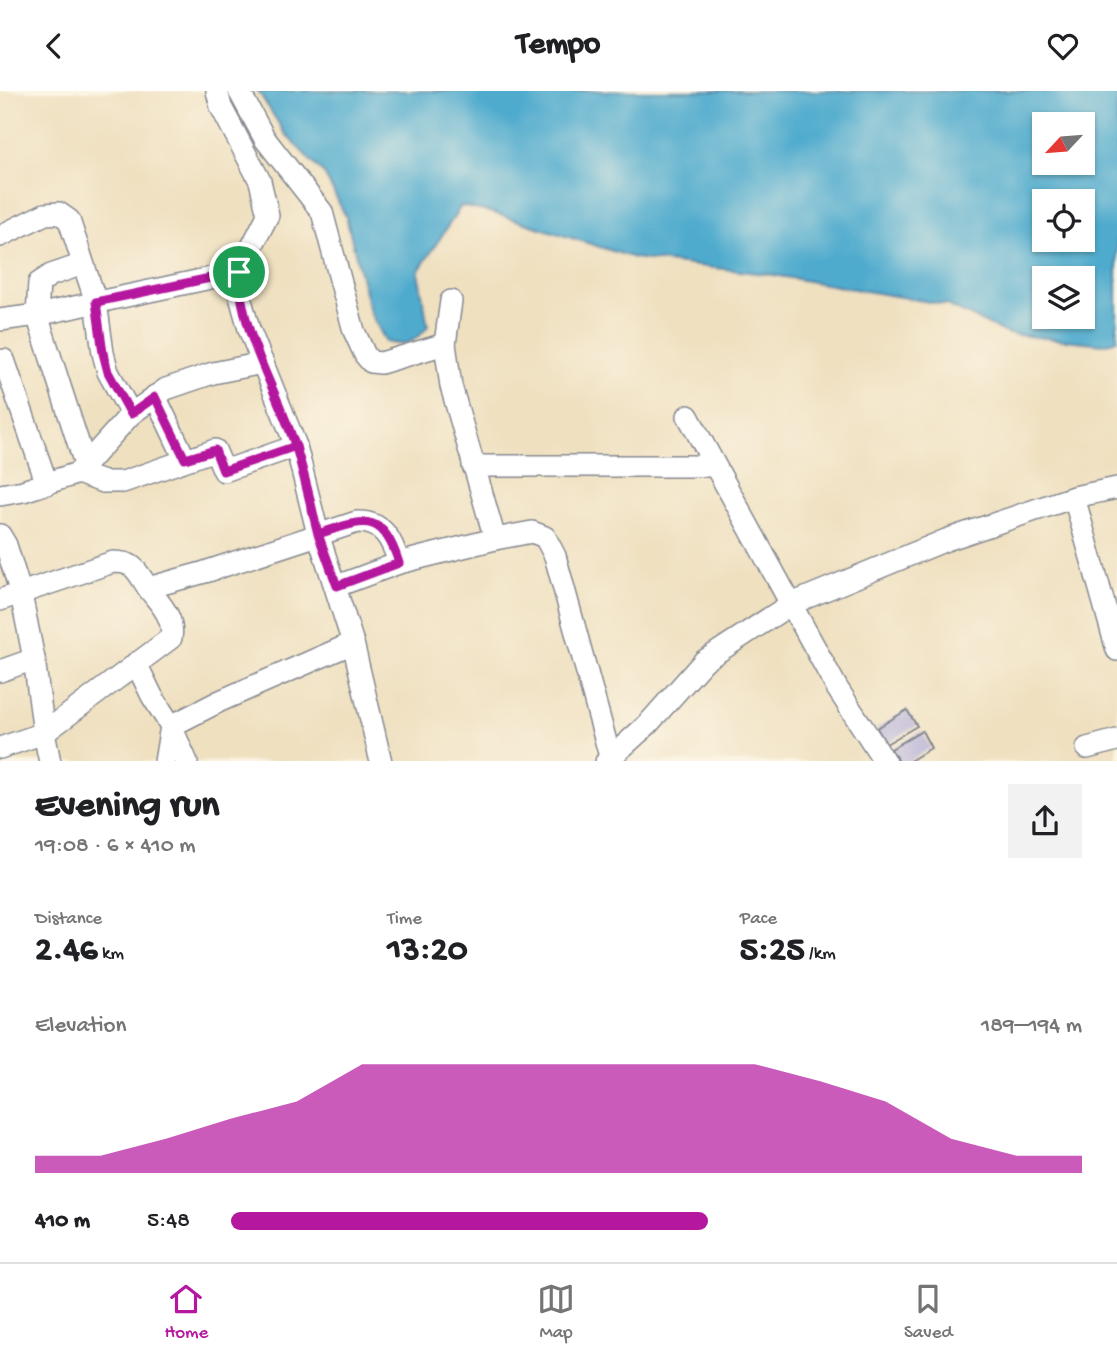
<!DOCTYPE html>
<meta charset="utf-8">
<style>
body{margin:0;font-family:"Gochi Hand",sans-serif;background:#f2f2f2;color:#202124;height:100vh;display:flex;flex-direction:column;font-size:26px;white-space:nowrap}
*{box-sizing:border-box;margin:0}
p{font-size:23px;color:#757577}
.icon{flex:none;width:38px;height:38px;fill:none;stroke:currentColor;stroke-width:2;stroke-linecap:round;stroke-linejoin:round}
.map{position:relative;height:670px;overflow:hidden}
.sheet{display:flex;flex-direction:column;background:#fff;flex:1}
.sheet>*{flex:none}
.needle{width:46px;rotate:244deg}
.controls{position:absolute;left:1032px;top:21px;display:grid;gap:14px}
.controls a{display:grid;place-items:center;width:63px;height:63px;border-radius:0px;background:#fff;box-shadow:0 2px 5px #0004;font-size:35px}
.pin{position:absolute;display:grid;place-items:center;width:60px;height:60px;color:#fff;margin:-30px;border:4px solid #fff;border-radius:50%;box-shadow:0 2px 7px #0007}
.round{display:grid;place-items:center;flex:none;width:74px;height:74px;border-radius:0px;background:#f2f2f2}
.head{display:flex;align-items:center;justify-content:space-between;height:119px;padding:0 35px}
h1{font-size:38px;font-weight:700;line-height:52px}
.stats{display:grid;grid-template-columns:repeat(3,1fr);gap:10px;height:119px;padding:7px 35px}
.stats div{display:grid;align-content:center}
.stats b{font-size:35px;font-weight:700}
.stats small{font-size:19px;font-weight:400}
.stats p{font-size:19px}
.chart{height:196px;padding:14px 35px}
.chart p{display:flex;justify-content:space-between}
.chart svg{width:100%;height:126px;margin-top:7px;fill:#b5179e;opacity:.7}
ul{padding:0 35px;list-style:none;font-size:23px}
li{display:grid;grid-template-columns:112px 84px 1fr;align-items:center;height:52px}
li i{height:18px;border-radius:9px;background:#b5179e}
header{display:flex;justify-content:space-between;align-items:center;height:91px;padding:0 35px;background:#fff;font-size:32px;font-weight:700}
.tab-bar{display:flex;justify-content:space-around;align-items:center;height:98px;border-top:2px solid #e0e0e0;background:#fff;font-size:19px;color:#757577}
.tab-bar a{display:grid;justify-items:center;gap:4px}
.tab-bar .current{color:#b5179e}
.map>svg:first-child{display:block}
.water{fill:#50abce;stroke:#366d96;stroke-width:2;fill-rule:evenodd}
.building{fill:#b0abd6}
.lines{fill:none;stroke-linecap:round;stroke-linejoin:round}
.minor-casing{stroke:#85888f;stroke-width:24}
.minor{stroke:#fff;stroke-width:21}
.route-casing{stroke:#fff;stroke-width:14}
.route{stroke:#b5179e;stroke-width:9}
</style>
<header><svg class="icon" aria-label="back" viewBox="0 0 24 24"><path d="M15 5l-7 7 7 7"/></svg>Tempo<svg class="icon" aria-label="heart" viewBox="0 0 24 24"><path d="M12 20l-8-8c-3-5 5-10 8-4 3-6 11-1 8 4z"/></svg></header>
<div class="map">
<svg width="1117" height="671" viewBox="0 0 1117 671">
<rect width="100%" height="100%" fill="#fcf5e5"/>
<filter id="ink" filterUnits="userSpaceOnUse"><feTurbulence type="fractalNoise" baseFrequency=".0143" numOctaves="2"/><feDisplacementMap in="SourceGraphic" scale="14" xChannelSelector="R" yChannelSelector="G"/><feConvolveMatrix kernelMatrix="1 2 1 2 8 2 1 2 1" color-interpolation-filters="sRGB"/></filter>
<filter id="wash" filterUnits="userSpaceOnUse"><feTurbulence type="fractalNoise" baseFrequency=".00686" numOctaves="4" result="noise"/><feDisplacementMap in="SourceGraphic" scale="28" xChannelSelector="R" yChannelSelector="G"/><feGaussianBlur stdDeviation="1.57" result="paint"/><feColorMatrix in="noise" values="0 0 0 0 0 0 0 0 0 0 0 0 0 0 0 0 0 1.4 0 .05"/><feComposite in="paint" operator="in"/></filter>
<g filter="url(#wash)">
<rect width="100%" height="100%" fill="#efe0c0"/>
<path class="water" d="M258 0H1117V249L1104 253 1008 243 947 214 773 184 634 167 494 122 461 115 418 181 428 235C416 251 405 256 386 251L370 221 346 126 325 84 286 44ZM1045 33H1083V72H1045ZM1045 110H1083V149H1045ZM1045 187H1083V226H1045Z"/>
<g id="blocks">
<g class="building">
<polygon points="907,619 917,635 886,653 877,637"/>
<polygon points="922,640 931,657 908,671 899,671 891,658"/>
</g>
</g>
</g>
<g filter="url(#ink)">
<use href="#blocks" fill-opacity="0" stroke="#85888f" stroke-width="2"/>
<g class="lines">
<defs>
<g id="minor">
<polyline points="217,0 221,16 260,90 268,124 239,181 239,202 249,238 296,355 318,443 353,552 381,671"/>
<polyline points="239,0 265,48 322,121 354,240 365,264 371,271 381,272 445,253"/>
<polyline points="0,145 45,123 59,122 69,129 96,211 103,262 108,281 131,323"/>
<polyline points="83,173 51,184 39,192 37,224 85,373"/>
<polyline points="451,210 445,253 451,295 495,448"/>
<polyline points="0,229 37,224 239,181"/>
<polyline points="4,269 47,393"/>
<polyline points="155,305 185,368"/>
<polyline points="688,325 837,597 885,671"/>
<polyline points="473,375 715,375"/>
<polyline points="78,382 103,391 123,391 215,359 224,380 296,355"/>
<polyline points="0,404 23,400 78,382 131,323 166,298 213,282 263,272"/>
<polyline points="1074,406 1117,559"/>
<polyline points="0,444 6,454 21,503 34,568 44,642 50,671"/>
<polyline points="337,495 399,472 495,448 532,441 545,446 555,465 611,669"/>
<path d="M0 509 113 471C135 471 136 479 148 497"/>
<polyline points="136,572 152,605 171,635 165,671"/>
<polyline points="0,580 34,568"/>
<path d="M0 657 44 642 171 547C175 526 159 512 148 497L205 481 357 431C383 430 392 449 399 472"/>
<polyline points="1087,657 1117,649"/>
<polyline points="187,671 171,635 220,610 353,552"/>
<polyline points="606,671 648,633 704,570 791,513 946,449 1074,406 1117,397"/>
</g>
</defs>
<use href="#minor" class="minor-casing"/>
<use href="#minor" class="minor"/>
</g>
</g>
<g class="lines" filter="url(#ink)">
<defs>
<path id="route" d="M239 181C240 242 276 297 295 354 305 383 311 413 318 443 363 429 382 418 399 472L337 495 318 443 296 355 223 380 215 359 185 368 155 306 131 323 108 281 103 262 96 211 239 181"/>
</defs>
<use href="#route" class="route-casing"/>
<use href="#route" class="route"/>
</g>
</svg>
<div class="controls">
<a><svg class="needle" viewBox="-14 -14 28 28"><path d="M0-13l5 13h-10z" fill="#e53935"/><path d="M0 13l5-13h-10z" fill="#757577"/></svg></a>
<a><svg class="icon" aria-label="locate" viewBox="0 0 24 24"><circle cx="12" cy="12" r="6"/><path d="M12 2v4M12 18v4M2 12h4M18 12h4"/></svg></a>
<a><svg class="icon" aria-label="layers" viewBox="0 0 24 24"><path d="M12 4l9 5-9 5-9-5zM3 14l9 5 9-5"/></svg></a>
</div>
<div class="pin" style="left:239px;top:181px;background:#1e9e55"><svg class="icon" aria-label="arrive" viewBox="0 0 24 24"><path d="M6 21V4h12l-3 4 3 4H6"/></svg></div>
</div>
<section class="sheet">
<div class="head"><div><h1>Evening run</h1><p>19:08 · 6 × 410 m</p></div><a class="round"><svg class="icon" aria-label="share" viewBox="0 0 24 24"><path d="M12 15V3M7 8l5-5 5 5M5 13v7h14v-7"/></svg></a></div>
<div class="stats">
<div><p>Distance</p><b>2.46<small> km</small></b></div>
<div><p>Time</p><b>13:20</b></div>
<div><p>Pace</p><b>5:25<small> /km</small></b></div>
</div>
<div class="chart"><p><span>Elevation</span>189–194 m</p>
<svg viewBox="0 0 160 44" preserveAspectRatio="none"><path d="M0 44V38L10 38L20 32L30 25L40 19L50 6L60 6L70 6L80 6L90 6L100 6L110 6L120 12L130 19L140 32L150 38L160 38V44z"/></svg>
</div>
<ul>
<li><b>410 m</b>5:48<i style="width:56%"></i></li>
</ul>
</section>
<nav class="tab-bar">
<a class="current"><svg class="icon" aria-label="home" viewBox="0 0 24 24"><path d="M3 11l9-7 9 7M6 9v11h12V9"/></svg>Home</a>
<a><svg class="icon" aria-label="map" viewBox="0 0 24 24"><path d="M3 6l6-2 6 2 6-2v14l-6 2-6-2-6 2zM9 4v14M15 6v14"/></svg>Map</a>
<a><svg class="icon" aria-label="saved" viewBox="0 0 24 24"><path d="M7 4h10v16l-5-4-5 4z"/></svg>Saved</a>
</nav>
